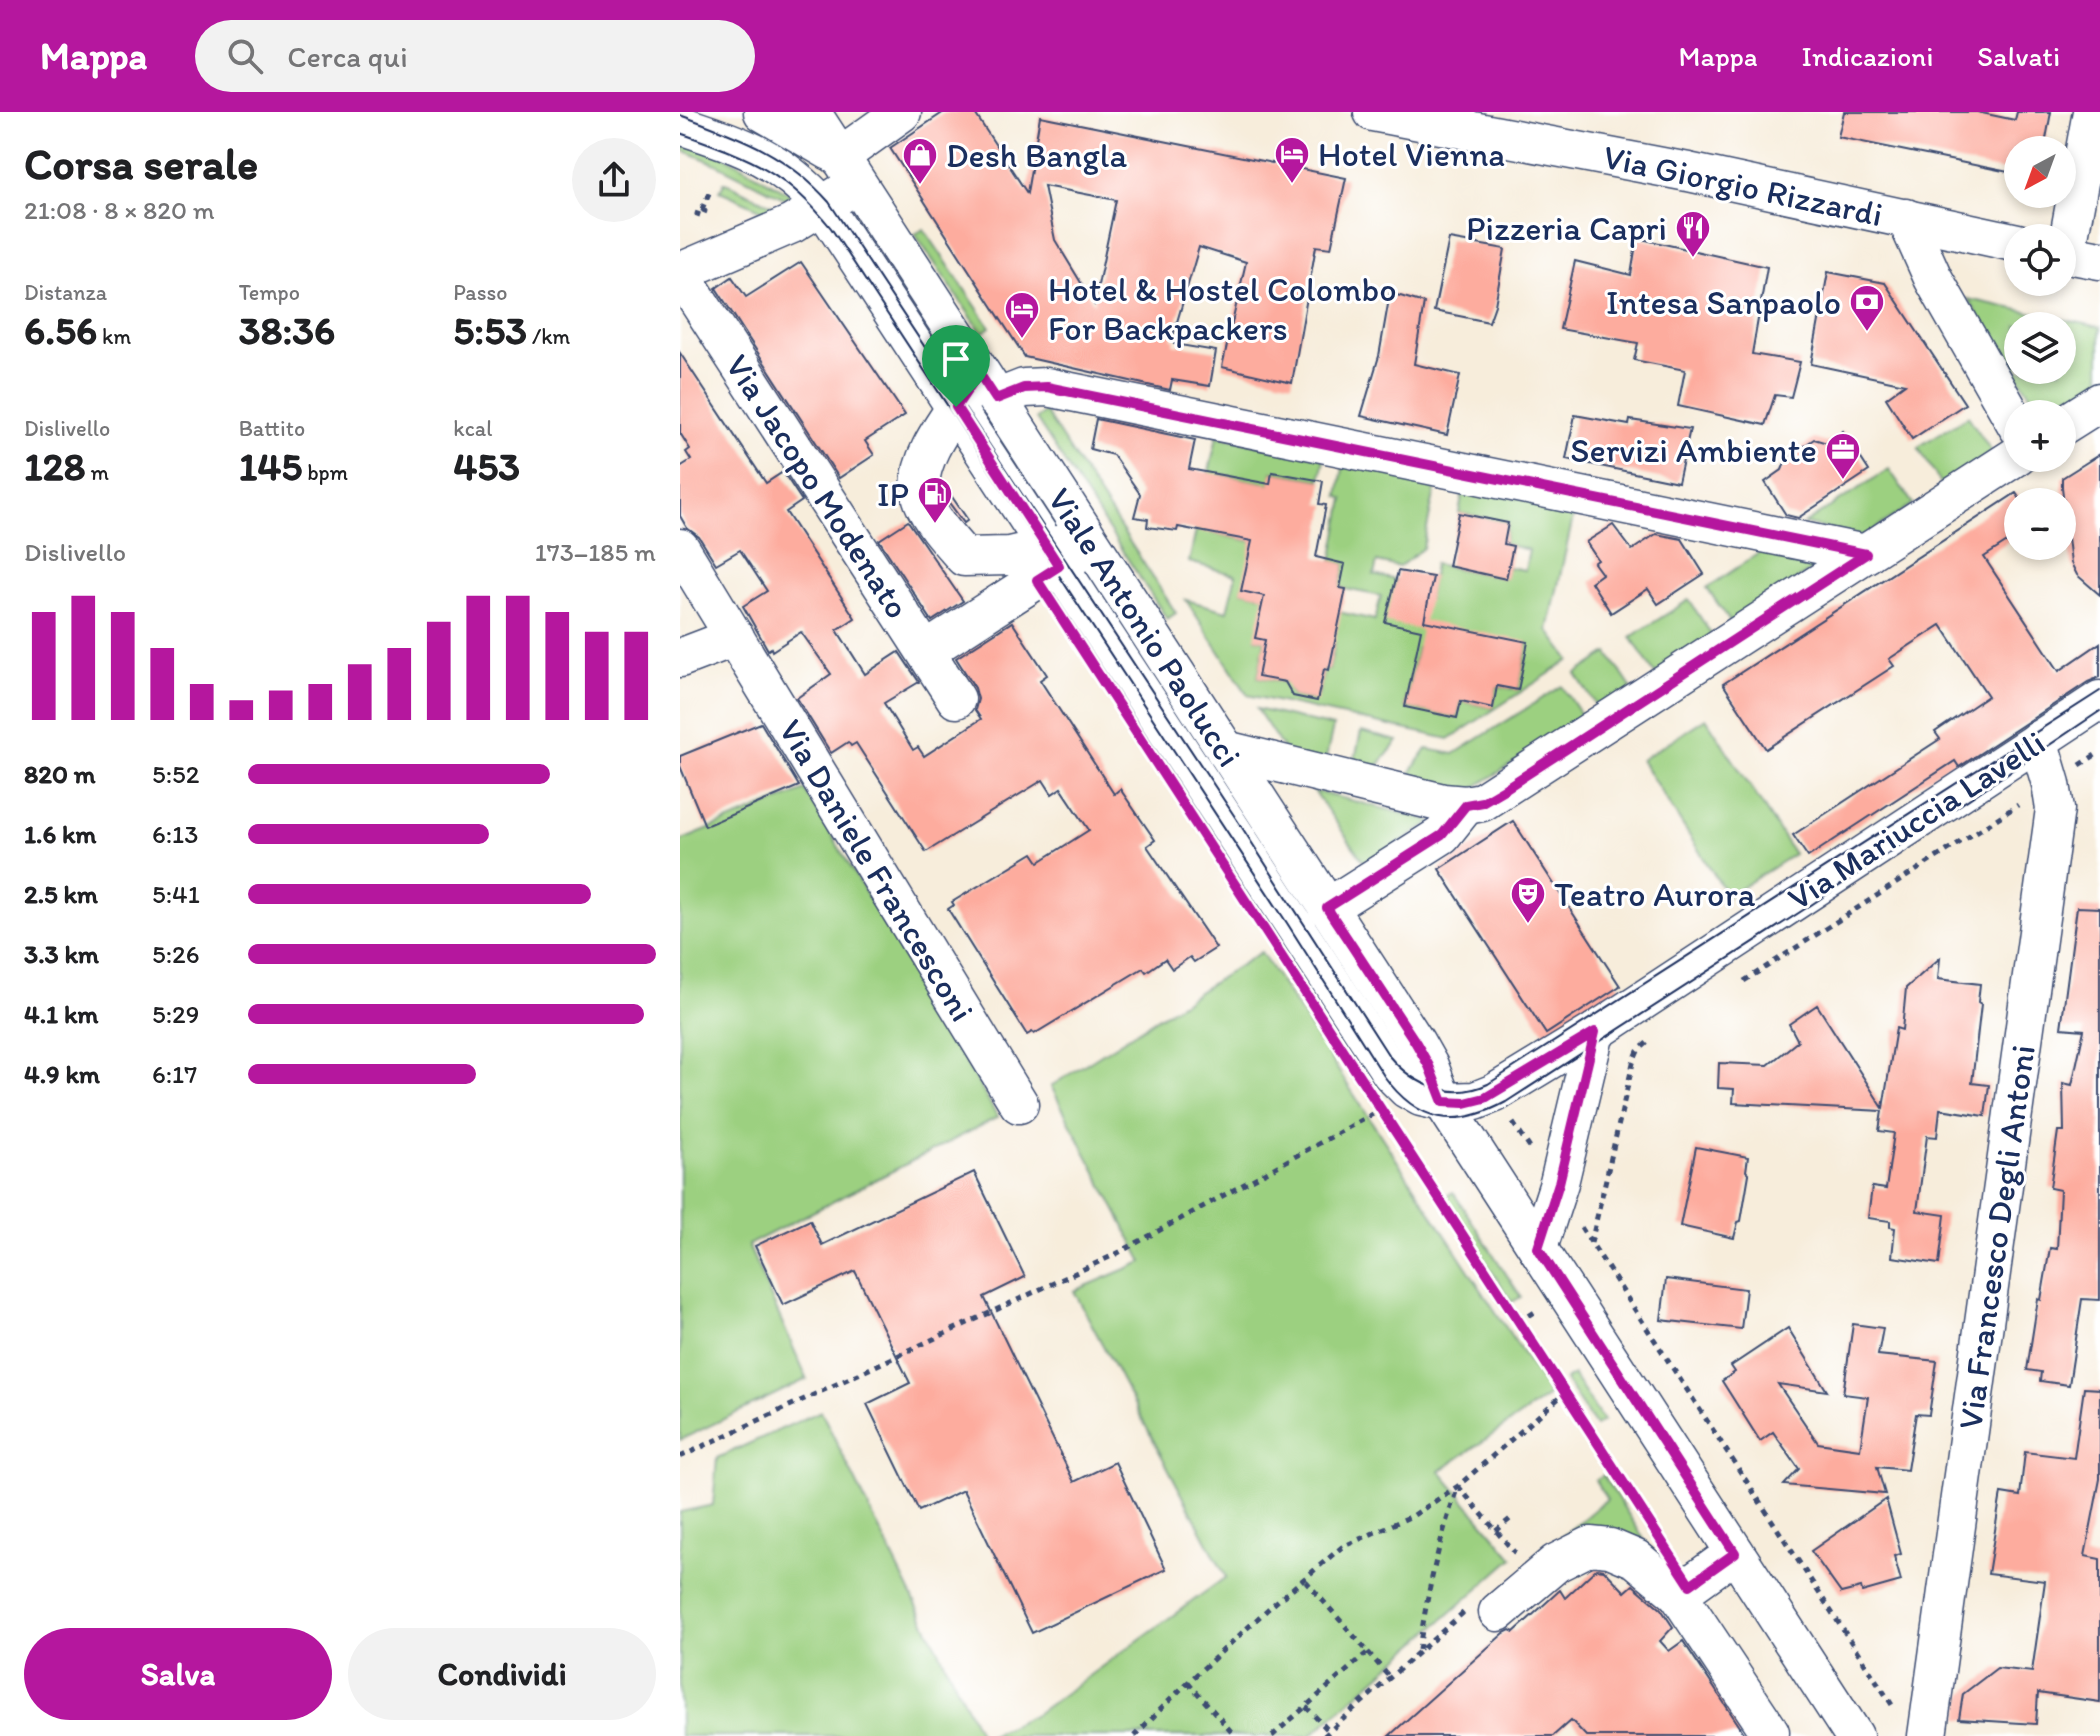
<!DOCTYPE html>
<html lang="it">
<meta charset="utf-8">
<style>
body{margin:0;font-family:Itim,sans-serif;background:#f2f2f2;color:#202124;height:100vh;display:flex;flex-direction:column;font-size:30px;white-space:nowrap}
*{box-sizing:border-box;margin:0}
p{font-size:26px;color:#757577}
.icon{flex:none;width:44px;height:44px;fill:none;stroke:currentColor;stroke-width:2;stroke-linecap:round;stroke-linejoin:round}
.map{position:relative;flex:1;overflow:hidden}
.sheet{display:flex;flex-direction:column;background:#fff;width:680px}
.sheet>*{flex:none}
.needle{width:52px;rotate:221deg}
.buttons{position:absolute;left:1324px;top:24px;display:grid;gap:16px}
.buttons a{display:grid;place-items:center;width:72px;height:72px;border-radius:50%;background:#fff;box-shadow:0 4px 12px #0003;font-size:40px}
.pin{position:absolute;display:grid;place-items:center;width:68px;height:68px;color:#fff;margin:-82px -34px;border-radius:50% 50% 50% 0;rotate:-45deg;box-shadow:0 0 8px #0007}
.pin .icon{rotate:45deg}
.round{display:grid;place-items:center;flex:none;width:84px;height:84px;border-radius:42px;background:#f2f2f2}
.head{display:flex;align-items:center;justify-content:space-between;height:136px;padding:0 24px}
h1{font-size:44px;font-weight:700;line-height:60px}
.stats{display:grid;grid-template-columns:repeat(3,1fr);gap:12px;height:136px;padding:8px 24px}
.stats div{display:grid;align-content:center}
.stats b{font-size:40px;font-weight:700}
.stats small{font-size:22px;font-weight:400}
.stats p{font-size:22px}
.chart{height:224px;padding:16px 24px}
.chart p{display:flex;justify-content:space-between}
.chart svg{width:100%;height:144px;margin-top:8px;stroke:#b5179e;stroke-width:6}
.action{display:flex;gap:16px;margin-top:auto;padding:16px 24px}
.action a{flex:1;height:92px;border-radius:48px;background:#b5179e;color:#fff;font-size:32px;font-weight:700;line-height:92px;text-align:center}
.action a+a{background:#f2f2f2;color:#202124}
ul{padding:0 24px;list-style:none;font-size:26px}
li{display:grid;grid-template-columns:128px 96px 1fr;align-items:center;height:60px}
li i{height:20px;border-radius:10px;background:#b5179e}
header{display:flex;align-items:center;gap:48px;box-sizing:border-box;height:112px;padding:0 40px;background:#b5179e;color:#fff}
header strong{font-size:38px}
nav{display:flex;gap:44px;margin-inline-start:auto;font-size:28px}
.search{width:560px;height:72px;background:#f2f2f2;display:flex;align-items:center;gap:20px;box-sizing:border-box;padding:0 28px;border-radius:44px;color:#757577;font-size:30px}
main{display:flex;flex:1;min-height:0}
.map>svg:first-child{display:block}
.green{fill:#9cd080;stroke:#5c806f;stroke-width:2;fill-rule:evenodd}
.building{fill:#fdac9e;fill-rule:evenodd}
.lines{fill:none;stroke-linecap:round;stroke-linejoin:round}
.minor-casing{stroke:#3c4c71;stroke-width:41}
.path{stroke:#3c4c71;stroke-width:5;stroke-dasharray:6 6;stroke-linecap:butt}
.minor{stroke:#fff;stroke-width:38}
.tram{stroke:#1b2f5e;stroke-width:2}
.route-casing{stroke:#fff;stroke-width:16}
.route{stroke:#b5179e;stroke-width:10}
.labels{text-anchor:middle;stroke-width:6;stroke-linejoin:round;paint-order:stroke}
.poi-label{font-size:34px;fill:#1b2f5e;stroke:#fff;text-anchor:start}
.street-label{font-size:34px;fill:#1b2f5e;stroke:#fff}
</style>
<header>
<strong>Mappa</strong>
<div class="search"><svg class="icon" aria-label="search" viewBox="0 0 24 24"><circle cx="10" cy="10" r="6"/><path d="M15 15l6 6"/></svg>Cerca qui</div>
<nav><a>Mappa</a><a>Indicazioni</a><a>Salvati</a></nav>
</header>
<main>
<section class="sheet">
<div class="head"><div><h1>Corsa serale</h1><p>21:08 · 8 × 820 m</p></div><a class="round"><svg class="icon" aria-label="share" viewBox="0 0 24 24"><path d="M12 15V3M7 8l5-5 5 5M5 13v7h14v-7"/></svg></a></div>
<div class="stats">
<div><p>Distanza</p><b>6.56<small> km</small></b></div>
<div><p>Tempo</p><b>38:36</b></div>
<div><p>Passo</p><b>5:53<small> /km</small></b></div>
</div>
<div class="stats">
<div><p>Dislivello</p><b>128<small> m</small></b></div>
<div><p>Battito</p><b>145<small> bpm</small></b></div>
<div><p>kcal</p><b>453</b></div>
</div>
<div class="chart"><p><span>Dislivello</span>173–185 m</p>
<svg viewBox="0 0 160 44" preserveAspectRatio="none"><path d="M5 44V11M15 44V6M25 44V11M35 44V22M45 44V33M55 44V38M65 44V35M75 44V33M85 44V27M95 44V22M105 44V14M115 44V6M125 44V6M135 44V11M145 44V17M155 44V17"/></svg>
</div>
<ul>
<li><b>820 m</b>5:52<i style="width:74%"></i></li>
<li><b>1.6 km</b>6:13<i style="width:59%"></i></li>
<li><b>2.5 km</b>5:41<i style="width:84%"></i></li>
<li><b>3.3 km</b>5:26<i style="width:100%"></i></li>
<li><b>4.1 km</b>5:29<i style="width:97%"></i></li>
<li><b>4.9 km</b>6:17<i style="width:56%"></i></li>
</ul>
<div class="action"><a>Salva</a><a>Condividi</a></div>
</section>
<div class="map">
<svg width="1420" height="1624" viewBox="0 0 1420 1624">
<rect width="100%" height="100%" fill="#fff"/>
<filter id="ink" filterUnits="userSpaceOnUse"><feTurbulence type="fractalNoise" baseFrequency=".0125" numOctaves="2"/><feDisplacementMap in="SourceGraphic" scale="16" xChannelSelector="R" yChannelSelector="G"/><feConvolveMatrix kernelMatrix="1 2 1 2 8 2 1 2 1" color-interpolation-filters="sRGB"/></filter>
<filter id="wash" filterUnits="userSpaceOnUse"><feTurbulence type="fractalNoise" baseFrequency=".006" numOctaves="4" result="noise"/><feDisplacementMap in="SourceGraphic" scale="32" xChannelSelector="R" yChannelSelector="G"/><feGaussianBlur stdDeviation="1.8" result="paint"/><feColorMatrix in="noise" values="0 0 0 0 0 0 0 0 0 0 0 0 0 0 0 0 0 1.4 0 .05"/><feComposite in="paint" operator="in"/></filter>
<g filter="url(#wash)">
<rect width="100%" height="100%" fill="#f7eddb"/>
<g class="green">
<polygon points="0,29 39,41 110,82 108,88 34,51 0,37"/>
<polygon points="44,70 105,99 89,101 40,79"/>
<polygon points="244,117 310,215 302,221 235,122"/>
<path d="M1288 187 1420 215V273L1376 302H1363ZM1338 214H1382V258H1338Z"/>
<polygon points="365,300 496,501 487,507 356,307"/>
<polygon points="1288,304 1312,340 1262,373 1238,335"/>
<path d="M537 324 644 346 640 368 592 360 590 372 541 363 531 421 575 430 562 479 695 508 701 484 660 476 665 452 652 449 664 387 658 384 664 350 757 368 743 436 719 455 697 450 694 463 716 468 714 478 748 489 754 452 825 466 828 455 845 458 849 438 824 432 828 411 779 401 784 374 895 397 868 518 890 548 769 627 568 583 506 488 547 499 556 463 509 450ZM625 525 655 531 649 558 644 557 638 584 631 588 613 584 609 577 610 571 578 565 585 528 575 526ZM848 531 838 578 817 574 813 596 781 589 777 606 725 595 737 536Z"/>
<polygon points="1209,357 1233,392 1184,424 1124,412"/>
<polygon points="1091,433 1105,433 1139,453 1052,512 1027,476"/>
<polygon points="1009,488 1033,525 975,562 951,525"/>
<polygon points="928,541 952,577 920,599 896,562"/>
<polygon points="882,574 904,607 789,679 725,668 747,637 774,642"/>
<polygon points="577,597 653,615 645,651 606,641"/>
<polygon points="1026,606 1114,742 1048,784 961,648"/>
<polygon points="681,620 718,629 692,661 673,656"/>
<polygon points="125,678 318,1005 68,1133 127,1267 0,1328 0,729"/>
<polygon points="634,679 753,709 686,753"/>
<polygon points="581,840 870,1283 760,1359 833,1446 630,1624 306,1624 356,1602 546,1465 394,1179 463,1150 371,974"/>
<polygon points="773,1080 841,1185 832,1190 764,1086"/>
<polygon points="893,1263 923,1309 915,1314 885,1268"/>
<polygon points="141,1299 301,1624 0,1624 0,1400 33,1393 37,1346"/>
<polygon points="923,1363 989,1466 866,1438 927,1387 915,1368"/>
</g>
<g id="blocks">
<g class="building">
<path d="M264 0H294L347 81 360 4 666 66 651 136 636 134 612 271 542 255 566 150 519 135 492 227H495L494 232 536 239 530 274 492 268 490 278 345 245 210 36ZM364 74 436 88 414 192 375 128Z"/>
<polygon points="1164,0 1297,0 1335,8 1337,0 1371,0 1364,38 1338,38 1338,62 1158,25"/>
<polygon points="957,126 1087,155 1072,242 1120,250 1111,285 1095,283 1085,313 998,294 1005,258 954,248 958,231 880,217 895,149 951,163"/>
<polygon points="769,127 825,137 815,193 809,210 754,199"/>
<polygon points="121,150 225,303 185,329 194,343 159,366 36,176 52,165 66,185"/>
<polygon points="1148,160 1205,171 1285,292 1232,327 1206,286 1225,272 1131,252"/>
<polygon points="710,181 744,191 734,252 780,263 767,323 681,304 699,244"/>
<polygon points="0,241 86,371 103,360 122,389 106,400 175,506 157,518 185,562 219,540 239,570 204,591 233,638 238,635 244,644 301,607 295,598 298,587 295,576 276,546 332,510 367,563 360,568 434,682 440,677 475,728 467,734 536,836 514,850 510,845 492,857 485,847 466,860 463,856 354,922 352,920 347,923 268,797 274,793 272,790 353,741 359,750 409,718 381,676 372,682 363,668 246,740 176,631 171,634 168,630 151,641 117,586 151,562 121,520 92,539 91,536 88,538 63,494 87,479 60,438 36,452 19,425 7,416 0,404 0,355 11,348 6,340 10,337 0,321"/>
<polygon points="895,303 949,313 950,308 1010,317 998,370 886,347"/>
<polygon points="416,307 515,328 509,357 590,372 592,360 643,369 639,392 646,393 636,445 665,452 660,476 666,477 649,558 644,557 637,589 613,584 605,570 578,565 585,528 575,526 584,484 561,479 572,429 498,415 497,419 467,415 468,407 454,405 460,382 433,343 410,337"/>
<polygon points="1163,319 1189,359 1118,406 1106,403 1085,370 1102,358 1107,346 1134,327 1147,331"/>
<polygon points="1420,342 1420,483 1397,463 1391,451 1382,375 1382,366"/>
<polygon points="1336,381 1342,390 1338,390 1338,423 1304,445 1379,559 1420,531 1420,565 1408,570 1279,655 1275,649 1128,745 1113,723 1260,627 1255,620 1308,584 1261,513 1209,547 1214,554 1086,637 1043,572"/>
<polygon points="270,382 288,408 284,411 265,385"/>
<polygon points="779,401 828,411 824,432 833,434 826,467 768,454"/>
<polygon points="228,409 283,489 252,509 199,428"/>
<polygon points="933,413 952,438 976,422 1002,427 1024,462 978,492 968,477 931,501 911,470 922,462 914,451 918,448 906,430"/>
<polygon points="718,459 753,465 744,509 848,530 838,578 817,574 813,596 781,589 777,606 725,595 741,518 705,510"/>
<polygon points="81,611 119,674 25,714 0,654 0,644"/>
<polygon points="833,709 940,874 866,922 759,757"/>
<polygon points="1397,795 1420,796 1420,1188 1402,1187 1389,1273 1360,1269 1361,1260 1347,1258 1358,1187 1361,1188 1370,1136 1377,1137 1380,1078 1370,1076 1378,1019 1384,1019 1383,971 1392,973 1404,918 1381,916"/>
<polygon points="1260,846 1258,867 1300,872 1298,890 1301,892 1292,971 1309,973 1305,1004 1260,997 1257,1025 1247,1024 1237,1099 1265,1103 1259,1152 1212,1145 1215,1116 1210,1115 1210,1109 1188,1106 1192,1075 1206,1077 1214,1021 1199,1019 1202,999 1053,991 1054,977 1038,976 1039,951 1088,953 1118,929 1109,912 1137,893 1203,996 1216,916 1222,918 1226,876"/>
<polygon points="1016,1035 1068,1045 1066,1059 1069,1062 1061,1109 1058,1110 1054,1126 1000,1114"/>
<polygon points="294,1060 345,1165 304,1185 394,1370 435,1350 486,1457 352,1521 283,1378 239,1399 187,1292 230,1271 175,1159 103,1193 75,1134 130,1108 142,1133"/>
<polygon points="986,1167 1066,1177 1061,1217 981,1208"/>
<polygon points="1173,1212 1203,1216 1198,1243 1257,1249 1249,1303 1236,1302 1227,1358 1197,1355 1205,1382 1104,1373 1119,1357 1093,1320 1080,1329 1042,1269 1055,1260 1051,1254 1108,1216 1147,1279 1098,1272 1138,1331 1180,1337 1188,1285 1163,1282"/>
<polygon points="1404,1276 1420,1277 1420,1367 1405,1444 1420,1447 1420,1590 1358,1581 1356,1612 1279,1607 1283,1582 1317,1556 1352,1560 1365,1469 1308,1462 1321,1381 1340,1384 1345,1340 1394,1346"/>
<polygon points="1206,1387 1221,1442 1214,1444 1221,1469 1182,1480 1181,1476 1161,1481 1131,1439"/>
<polygon points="916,1457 924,1458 945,1480 953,1473 981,1497 993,1515 980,1529 989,1539 1003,1529 1066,1624 906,1624 891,1608 873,1624 709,1624 824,1521 830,1518 834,1520 880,1478 885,1486"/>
</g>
</g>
</g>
<g filter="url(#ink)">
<use href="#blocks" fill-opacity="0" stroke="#3c4c71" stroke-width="2"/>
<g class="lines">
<defs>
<g id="minor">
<polyline points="83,0 150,39"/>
<polyline points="131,0 736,931 749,954 763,990 1174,1624"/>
<polyline points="693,0 1008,60 1338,131"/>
<path d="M0 13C62 34 97 44 143 94L711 961 727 977 741 985 763 990 795 989 815 981 915 920 1420 588"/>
<polyline points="159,45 222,0"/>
<polyline points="1226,106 1253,166 1338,315"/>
<polyline points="1382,141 1420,148"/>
<polyline points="1386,141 1412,0"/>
<polyline points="0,160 112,112 164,80"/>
<polyline points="0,161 276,587"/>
<path d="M290 276C271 303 229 354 243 389 251 409 270 429 284 445L329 444 388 431"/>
<polyline points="316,287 344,276 367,275 1186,442"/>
<polyline points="1382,314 1420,290"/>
<polyline points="0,436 339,992"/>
<polyline points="246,539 401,439"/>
<polyline points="0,546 55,525"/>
<polyline points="545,638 763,691 786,693 802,690 1338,343"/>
<polyline points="647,796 762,723 786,693"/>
<polyline points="858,1136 879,1071 915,920"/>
<polyline points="998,1482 1090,1620"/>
<polyline points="818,1500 876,1451 910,1434 930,1436 956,1447 998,1482 1055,1441"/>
<polyline points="1247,1624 1375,697 1371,672 1358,628"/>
</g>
</defs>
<use href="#minor" class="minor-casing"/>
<g class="path">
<polyline points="22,97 25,99 23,104 17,102 19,96 22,97 30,79"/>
<polyline points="1400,653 1420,640"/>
<polyline points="1064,869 1338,693"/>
<polyline points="707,1008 972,1415"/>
<polyline points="833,1011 850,1036"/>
<polyline points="901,1115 1214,1596"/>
<polyline points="911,1131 953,951 958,939 968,930"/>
<polyline points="839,1210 858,1198"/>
<polyline points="0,1345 436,1142 693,1002"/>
<polyline points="778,1374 835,1441"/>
<polyline points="816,1419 830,1407"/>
<path d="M739 1538C747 1481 759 1428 778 1374"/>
<polyline points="688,1540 710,1566"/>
<polyline points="508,1570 555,1624"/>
<polyline points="626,1595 649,1619"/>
<polyline points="454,1624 504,1574 588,1497 662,1435 734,1403 778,1374 879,1286"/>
<polyline points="592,1624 688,1540 624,1467"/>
<polyline points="644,1624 784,1500"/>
</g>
<use href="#minor" class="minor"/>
<g class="tram">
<path d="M0 3C59 25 106 41 149 90L561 714 709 944C734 974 772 989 808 972L1420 579"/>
<path d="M0 21C69 46 104 57 151 116L607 811 704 964C738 1011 776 1017 826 990L1131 793 1420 599"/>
</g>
</g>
</g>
<g class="lines" filter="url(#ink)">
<defs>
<polygon id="route" points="299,261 316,287 344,276 367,275 1186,442 826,676 802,690 786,693 762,723 647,796 736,931 749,954 763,990 785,991 805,986 915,920 879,1071 858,1136 1055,1441 1010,1473 357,468 379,454 276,295"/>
</defs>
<use href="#route" class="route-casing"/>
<use href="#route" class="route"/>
</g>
<defs>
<symbol id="hotel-pin" viewBox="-11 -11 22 30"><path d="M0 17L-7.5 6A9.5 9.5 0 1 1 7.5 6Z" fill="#b5179e" stroke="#fff"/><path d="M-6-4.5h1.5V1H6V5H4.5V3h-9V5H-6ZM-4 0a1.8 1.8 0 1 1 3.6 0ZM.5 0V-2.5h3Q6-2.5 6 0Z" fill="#fff"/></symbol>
<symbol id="shop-pin" viewBox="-11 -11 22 30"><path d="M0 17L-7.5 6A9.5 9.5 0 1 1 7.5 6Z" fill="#b5179e" stroke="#fff"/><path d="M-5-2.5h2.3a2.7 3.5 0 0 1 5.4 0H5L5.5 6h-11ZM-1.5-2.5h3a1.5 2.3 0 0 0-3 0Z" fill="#fff"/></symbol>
<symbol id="restaurant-pin" viewBox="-11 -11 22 30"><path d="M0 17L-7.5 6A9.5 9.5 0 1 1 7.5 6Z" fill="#b5179e" stroke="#fff"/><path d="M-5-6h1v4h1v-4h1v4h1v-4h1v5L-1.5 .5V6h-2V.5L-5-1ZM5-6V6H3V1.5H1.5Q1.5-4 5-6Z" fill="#fff"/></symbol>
<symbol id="bank-pin" viewBox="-11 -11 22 30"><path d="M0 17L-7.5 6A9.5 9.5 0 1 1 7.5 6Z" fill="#b5179e" stroke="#fff"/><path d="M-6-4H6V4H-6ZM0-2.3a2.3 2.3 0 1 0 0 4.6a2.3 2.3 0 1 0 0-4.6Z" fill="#fff"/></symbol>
<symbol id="office-pin" viewBox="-11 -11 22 30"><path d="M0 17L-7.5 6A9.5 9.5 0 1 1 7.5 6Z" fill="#b5179e" stroke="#fff"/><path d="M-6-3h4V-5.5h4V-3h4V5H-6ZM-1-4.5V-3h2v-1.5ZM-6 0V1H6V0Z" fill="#fff"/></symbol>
<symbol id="fuel-pin" viewBox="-11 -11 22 30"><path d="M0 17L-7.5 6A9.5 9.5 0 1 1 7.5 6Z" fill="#b5179e" stroke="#fff"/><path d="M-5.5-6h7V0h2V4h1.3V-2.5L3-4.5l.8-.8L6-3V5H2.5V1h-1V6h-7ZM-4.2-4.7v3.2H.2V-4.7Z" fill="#fff"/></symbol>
<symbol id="theatre-pin" viewBox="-11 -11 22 30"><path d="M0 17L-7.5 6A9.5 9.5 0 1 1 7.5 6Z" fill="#b5179e" stroke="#fff"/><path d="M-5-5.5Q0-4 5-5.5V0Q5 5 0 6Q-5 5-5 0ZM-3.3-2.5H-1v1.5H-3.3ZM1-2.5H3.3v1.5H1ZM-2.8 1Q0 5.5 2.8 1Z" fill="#fff"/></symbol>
</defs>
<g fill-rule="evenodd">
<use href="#hotel-pin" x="592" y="22" width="40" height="54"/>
<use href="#shop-pin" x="220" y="23" width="40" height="54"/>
<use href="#restaurant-pin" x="993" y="96" width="40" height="54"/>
<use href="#bank-pin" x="1167" y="170" width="40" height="54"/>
<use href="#hotel-pin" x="322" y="177" width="40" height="54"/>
<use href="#office-pin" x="1143" y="318" width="40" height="54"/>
<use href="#fuel-pin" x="235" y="362" width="40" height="54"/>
<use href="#theatre-pin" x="828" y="762" width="40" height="54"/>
</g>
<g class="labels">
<g class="poi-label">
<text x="638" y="54">Hotel Vienna</text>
<text x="266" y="55">Desh Bangla</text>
<text x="987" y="128" text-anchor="end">Pizzeria Capri</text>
<text x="368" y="189">Hotel &amp; Hostel Colombo<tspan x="368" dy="39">For Backpackers</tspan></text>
<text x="1161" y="202" text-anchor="end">Intesa Sanpaolo</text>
<text x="1137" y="350" text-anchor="end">Servizi Ambiente</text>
<text x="229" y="394" text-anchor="end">IP</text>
<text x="874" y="794">Teatro Aurora</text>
</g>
<g class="street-label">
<text transform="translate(1063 73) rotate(12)" y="12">Via Giorgio Rizzardi</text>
<text transform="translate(138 374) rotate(57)" y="12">Via Jacopo Modenato</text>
<text transform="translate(465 515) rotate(57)" y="12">Viale Antonio Paolucci</text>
<text transform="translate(1236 708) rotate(-33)" y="12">Via Mariuccia Lavelli</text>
<text transform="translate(197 758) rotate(59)" y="12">Via Daniele Francesconi</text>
<text transform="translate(1316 1125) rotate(-82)" y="12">Via Francesco Degli Antoni</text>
</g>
</g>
</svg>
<div class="buttons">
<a><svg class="needle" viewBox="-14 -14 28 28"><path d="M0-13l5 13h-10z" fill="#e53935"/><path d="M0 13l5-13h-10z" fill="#757577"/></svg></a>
<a><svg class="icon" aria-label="locate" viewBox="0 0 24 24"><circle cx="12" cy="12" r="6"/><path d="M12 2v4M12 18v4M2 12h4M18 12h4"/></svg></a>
<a><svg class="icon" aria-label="layers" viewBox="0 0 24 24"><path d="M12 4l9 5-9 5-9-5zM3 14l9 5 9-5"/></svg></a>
<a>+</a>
<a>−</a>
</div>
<div class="pin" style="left:276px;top:295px;background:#1e9e55"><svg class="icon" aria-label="arrive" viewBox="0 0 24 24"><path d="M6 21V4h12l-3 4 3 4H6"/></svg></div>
</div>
</main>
